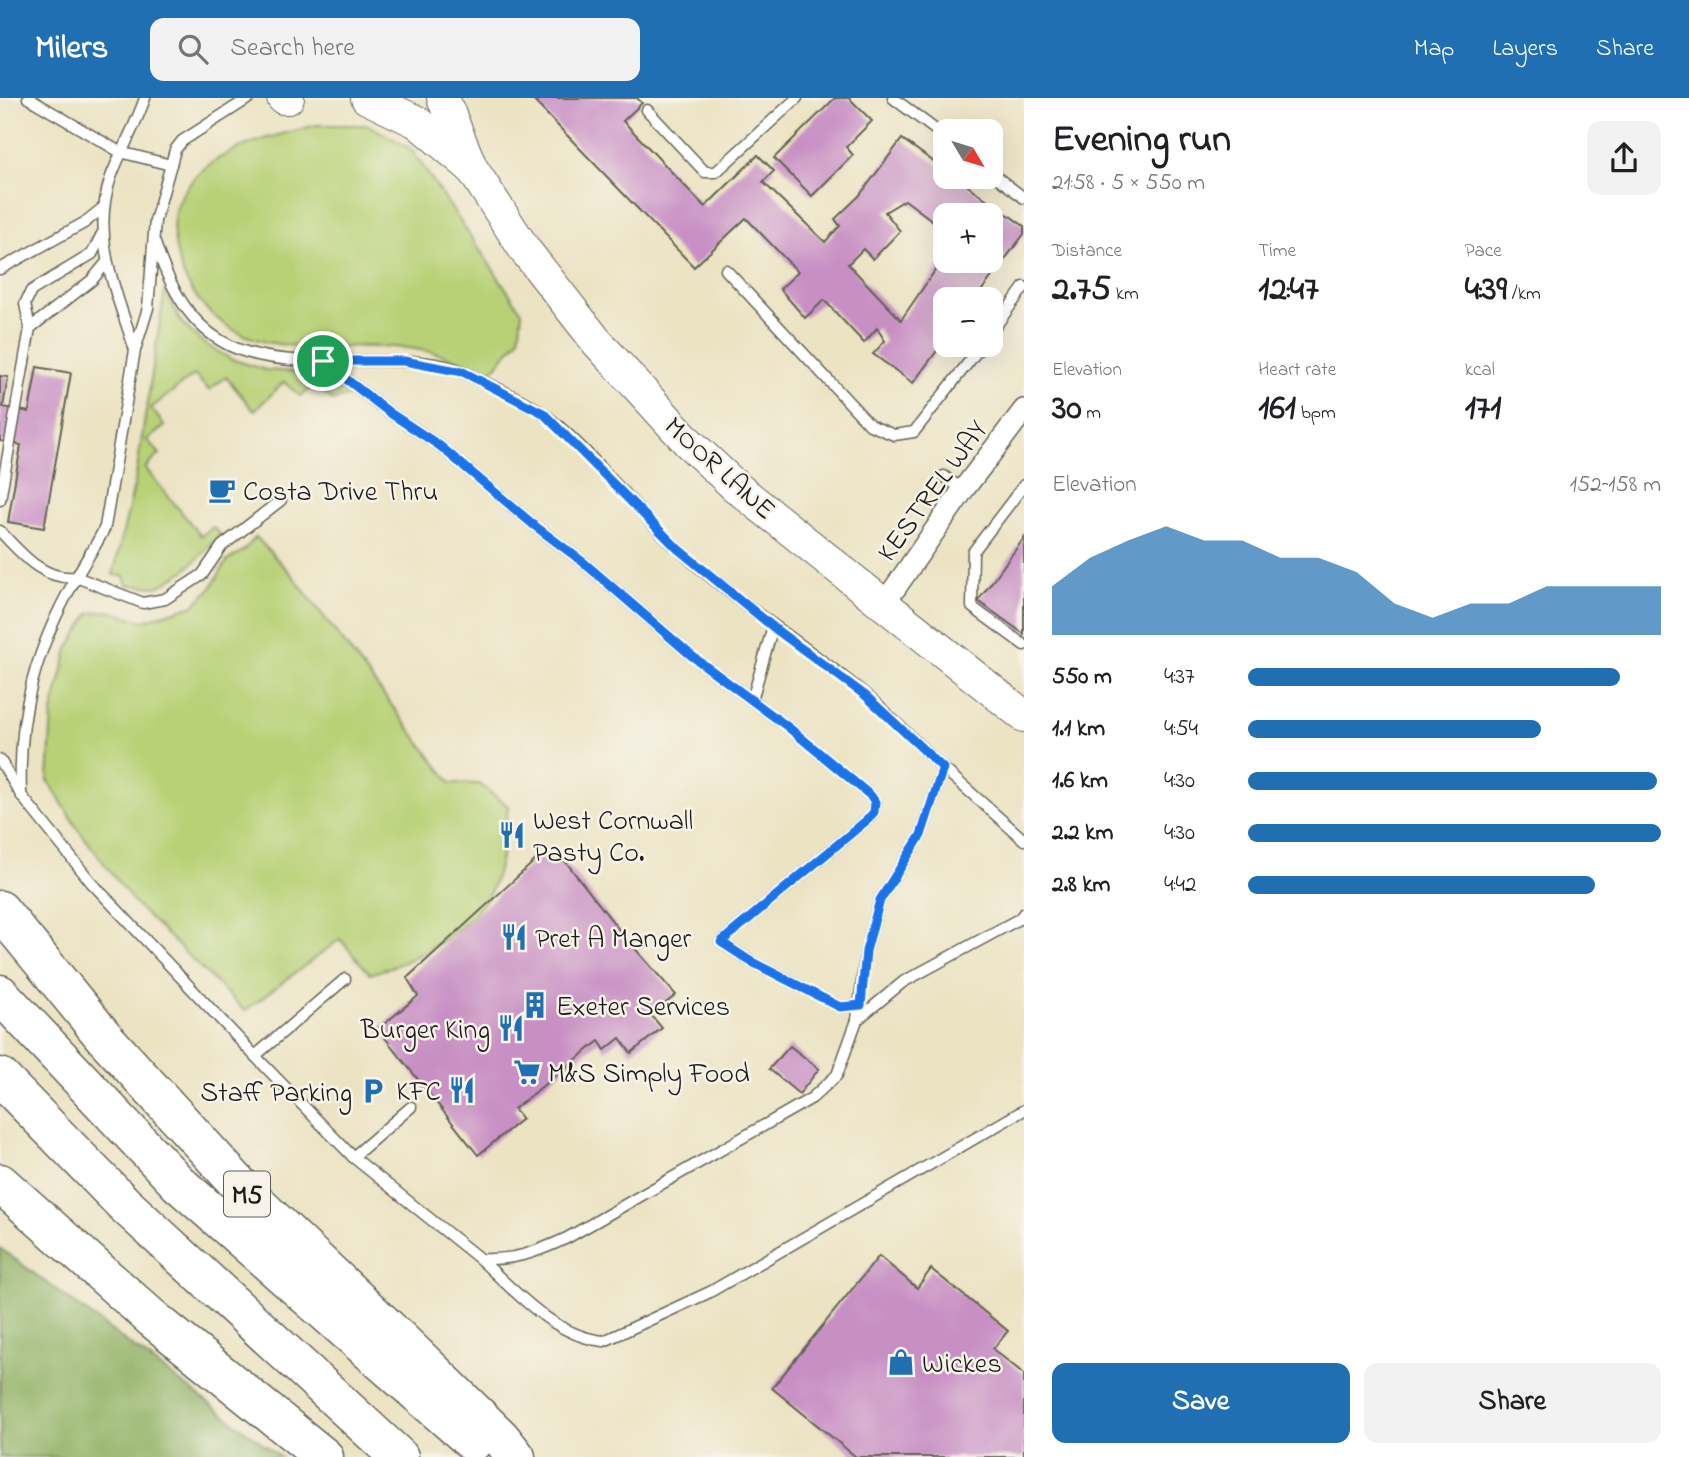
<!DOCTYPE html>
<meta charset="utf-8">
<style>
body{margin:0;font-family:"Indie Flower",sans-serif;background:#f2f2f2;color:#202124;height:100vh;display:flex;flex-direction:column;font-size:26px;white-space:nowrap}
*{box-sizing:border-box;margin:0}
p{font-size:23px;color:#757577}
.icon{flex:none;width:38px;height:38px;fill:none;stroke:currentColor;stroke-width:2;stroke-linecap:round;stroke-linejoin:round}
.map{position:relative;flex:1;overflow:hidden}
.sheet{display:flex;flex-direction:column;background:#fff;width:665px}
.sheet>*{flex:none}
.needle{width:46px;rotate:128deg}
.buttons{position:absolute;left:933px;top:21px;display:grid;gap:14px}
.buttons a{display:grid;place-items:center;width:70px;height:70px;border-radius:14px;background:#fff;box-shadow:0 7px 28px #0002;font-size:35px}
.pin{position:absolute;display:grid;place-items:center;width:60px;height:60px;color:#fff;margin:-30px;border:4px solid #fff;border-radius:50%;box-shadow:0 2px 7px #0007}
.round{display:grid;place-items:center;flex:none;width:74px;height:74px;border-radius:14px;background:#f2f2f2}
.summary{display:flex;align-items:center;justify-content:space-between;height:119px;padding:0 28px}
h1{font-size:38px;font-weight:800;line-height:52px}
.figures{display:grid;grid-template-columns:repeat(3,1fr);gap:10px;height:119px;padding:7px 28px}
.figures div{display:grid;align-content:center}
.figures b{font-size:35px;font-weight:800}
.figures small{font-size:19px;font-weight:400}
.figures p{font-size:19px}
.chart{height:196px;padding:14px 28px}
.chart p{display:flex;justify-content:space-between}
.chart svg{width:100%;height:126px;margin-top:7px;fill:#1f6fb2;opacity:.7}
.primary-button{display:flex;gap:14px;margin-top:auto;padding:14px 28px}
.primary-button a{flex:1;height:80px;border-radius:14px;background:#1f6fb2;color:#fff;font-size:28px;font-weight:800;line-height:80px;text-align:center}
.primary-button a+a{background:#f2f2f2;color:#202124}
ul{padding:0 28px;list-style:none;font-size:23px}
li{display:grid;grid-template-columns:112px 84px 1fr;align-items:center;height:52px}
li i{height:18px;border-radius:9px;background:#1f6fb2}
header{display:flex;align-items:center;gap:42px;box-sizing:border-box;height:98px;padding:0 35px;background:#1f6fb2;color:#fff}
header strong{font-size:33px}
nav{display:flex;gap:38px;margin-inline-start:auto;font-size:24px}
.search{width:490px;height:63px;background:#f2f2f2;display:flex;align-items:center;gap:18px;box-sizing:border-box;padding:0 24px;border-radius:14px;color:#757577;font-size:26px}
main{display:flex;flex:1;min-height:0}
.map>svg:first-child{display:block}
.green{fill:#b8d177;stroke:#6a764a;stroke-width:2}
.forest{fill:#92b368;stroke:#576842;stroke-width:2}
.building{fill:#c88fc4;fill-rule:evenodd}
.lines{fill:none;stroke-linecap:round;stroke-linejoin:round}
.service-casing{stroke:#646256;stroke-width:13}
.minor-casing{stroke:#646256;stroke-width:24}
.secondary-casing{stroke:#646256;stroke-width:34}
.motorway-casing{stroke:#646256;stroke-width:41}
.service{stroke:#fff;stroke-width:10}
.minor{stroke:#fff;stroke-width:21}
.secondary{stroke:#fff;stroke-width:32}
.motorway{stroke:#fff;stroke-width:38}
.route-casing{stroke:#fff;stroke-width:14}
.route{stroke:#1a73e8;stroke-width:9}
.labels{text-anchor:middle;stroke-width:5;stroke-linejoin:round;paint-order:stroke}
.shield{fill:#f7f3e8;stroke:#5e5c59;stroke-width:2}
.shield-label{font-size:26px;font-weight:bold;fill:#1c1c1c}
.street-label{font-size:28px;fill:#1c1c1c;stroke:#f7f3e8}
.poi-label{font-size:28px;fill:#1c1c1c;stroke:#f7f3e8;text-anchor:start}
</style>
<header>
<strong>Milers</strong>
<div class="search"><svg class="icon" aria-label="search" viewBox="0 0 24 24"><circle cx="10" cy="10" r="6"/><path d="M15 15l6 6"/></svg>Search here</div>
<nav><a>Map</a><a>Layers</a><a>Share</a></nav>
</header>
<main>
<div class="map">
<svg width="1024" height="1359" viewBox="0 0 1024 1359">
<rect width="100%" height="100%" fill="#f7f3e8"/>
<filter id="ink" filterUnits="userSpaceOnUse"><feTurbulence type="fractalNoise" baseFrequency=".0143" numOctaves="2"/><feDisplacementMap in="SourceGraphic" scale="14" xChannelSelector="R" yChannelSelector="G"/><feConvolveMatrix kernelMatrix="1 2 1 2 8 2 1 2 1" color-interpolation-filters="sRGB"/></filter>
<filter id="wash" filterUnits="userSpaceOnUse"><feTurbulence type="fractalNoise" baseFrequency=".00686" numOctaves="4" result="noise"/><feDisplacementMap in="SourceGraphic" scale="28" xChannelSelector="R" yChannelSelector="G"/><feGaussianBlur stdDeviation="1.57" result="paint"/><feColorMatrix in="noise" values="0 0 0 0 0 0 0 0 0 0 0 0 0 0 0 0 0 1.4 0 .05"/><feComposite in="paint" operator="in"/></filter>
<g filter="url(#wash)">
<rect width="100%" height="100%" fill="#ebe3c2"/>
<g class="green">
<path d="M317 27H368L411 51 522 214 519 241 491 274C467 264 442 255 415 251 329 240 236 275 186 182 178 167 170 132 175 115 191 54 266 40 317 27Z"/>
<polygon points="165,192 181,224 203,245 231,261 266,272 326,276 352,297 333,303 316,287 300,298 284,284 254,313 226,279 209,292 194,277 151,310 165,328 147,342 160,356 145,370 201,438 213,429 221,437 187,471 158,489 127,487 124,478 113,477 135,384"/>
<path d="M256 439 292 477 451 685 479 686 508 708C505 735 503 762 493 787 477 830 412 865 370 876L340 841 245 913 136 807 77 730 48 682 52 615 68 551 90 515 109 513 143 523 194 507 211 490 227 463 244 452Z"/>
</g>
<polygon class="forest" points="0,1150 281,1359 0,1359"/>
<g id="blocks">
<g class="building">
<path d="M540 0H637L642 5 623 23 705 109 758 57 774 73 763 84 825 144 840 128 835 121 859 98 902 41 945 72V79H955L1024 128V136L975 201H945V242L913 285 873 256 885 243 877 230 864 245 824 202 805 220 780 191 798 174 746 120 694 169 535 4ZM905 102 945 132V117H990V163H945V158L901 222 848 166 863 151 873 161 900 133 885 114Z"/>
<polygon points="835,0 849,0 872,23 846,49 853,57 812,98 774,60"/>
<polygon points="37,269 71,275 44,430 8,424 21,347 0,343 0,278 8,279 3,309 29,314"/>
<polygon points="1024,440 1024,536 978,503"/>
<polygon points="539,759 565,763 624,838 676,897 651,917 662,930 631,955 620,940 605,952 599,943 514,1011 522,1021 478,1057 378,931 418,898 407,880"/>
<polygon points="790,948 819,971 799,996 769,971"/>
<polygon points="879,1158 917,1190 931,1171 1008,1233 993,1251 1024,1276 1024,1359 856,1359 772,1290"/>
</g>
</g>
</g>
<g filter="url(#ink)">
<use href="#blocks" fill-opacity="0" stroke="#646256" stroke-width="2"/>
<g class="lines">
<defs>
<g id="service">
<polyline points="28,0 120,54 171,67"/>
<polyline points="893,0 945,39"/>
<polyline points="647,12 705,74 716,74 797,0"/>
<polyline points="990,74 1024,100"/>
<path d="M155 145C197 273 265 263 382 263 407 263 442 263 465 275 486 286 527 302 544 316 594 355 632 409 678 451 737 505 805 547 866 597 893 620 917 646 943 670L921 737 880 802 866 853 857 922"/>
<polyline points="0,171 84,125 104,109"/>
<polyline points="726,172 870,327 894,337 914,334 982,247"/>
<polyline points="30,230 25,206 31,193 92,156 102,136"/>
<polyline points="990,236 1024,189"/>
<path d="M135 252C117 196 90 139 111 79 121 52 136 27 145 0"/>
<polyline points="323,263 390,315 440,348 535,428 583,464 692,558 788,629 871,698 875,704 874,714 867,722 721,844 750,863 840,909 861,907"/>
<polyline points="944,378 963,392"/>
<polyline points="1024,387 973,454 972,509 1024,547"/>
<polyline points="0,402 30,230 92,182 107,164"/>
<path d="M0 433C21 455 43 483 76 479L143 505 165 501 202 477 222 448 281 402"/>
<polyline points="752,602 773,528"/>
<path d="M0 662 21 697 91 784 255 958 353 1059 480 1161C514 1163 537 1154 567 1140L812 1000 837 977 857 922 903 884 1019 821 1024 815"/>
<polyline points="943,670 1024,742"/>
<path d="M21 694C18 614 36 550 76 480 85 462 97 447 105 429L135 252 148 210 155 123 175 52 182 43 249 0"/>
<polyline points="255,958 345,881"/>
<polyline points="353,1059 411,1009"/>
<path d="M480 1161C515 1193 555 1239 604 1243L710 1194 1024 1012"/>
</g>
<polyline id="minor" points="884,506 963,392 1024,312"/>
<g id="secondary">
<polyline points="283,0 288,0"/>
<polyline points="367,0 417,24 467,66"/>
<polyline points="443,0 471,69 525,152 597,244 688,344 735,388 1024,618"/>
</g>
<g id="motorway">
<polyline points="0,812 104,939 252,1101 415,1256 501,1340 516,1359"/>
<polyline points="0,896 178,1085 473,1344"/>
<polyline points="0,979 124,1106 399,1359"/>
<polyline points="0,1085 153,1221 324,1359"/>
</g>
</defs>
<use href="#service" class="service-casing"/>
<use href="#minor" class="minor-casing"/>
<use href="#secondary" class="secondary-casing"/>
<use href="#motorway" class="motorway-casing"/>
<use href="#service" class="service"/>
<use href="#minor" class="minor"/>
<use href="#secondary" class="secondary"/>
<use href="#motorway" class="motorway"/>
</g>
</g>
<g class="lines" filter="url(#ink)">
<defs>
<polygon id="route" points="323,263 404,263 463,274 543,315 678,451 778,533 866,598 943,670 921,737 880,802 866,853 861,907 840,909 750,863 721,844 867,722 874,714 875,704 871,698 788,629 692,558 583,464 535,428 440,348 390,315"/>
</defs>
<use href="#route" class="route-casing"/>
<use href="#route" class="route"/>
</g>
<defs>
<symbol id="cafe-bare" viewBox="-9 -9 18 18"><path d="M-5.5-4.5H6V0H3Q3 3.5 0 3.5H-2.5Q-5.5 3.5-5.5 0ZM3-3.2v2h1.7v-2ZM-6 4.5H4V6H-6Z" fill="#1f6fb2" stroke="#f7f3e8" stroke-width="2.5" paint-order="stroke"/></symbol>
<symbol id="restaurant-bare" viewBox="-9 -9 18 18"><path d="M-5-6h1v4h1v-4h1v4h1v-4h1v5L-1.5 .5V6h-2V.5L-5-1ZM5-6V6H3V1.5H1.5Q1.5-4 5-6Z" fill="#1f6fb2" stroke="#f7f3e8" stroke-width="2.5" paint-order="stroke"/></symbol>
<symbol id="building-bare" viewBox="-9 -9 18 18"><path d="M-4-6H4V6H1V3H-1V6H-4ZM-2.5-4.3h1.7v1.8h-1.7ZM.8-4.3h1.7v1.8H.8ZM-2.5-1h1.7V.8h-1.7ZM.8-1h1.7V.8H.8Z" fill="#1f6fb2" stroke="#f7f3e8" stroke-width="2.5" paint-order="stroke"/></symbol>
<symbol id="supermarket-bare" viewBox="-9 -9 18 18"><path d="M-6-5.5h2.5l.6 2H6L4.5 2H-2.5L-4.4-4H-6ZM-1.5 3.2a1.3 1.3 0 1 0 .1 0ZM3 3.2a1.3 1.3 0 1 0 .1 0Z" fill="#1f6fb2" stroke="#f7f3e8" stroke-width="2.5" paint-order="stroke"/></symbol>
<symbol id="parking-bare" viewBox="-9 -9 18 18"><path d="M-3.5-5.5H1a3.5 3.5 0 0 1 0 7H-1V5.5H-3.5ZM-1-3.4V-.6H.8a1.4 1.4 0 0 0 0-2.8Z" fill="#1f6fb2" stroke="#f7f3e8" stroke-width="2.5" paint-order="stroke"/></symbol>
<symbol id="shop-bare" viewBox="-9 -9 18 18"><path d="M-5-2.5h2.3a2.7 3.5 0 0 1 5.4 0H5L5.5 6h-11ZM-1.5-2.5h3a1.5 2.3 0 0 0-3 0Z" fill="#1f6fb2" stroke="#f7f3e8" stroke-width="2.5" paint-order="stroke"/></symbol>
</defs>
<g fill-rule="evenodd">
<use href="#cafe-bare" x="203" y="373" width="38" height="38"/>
<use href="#restaurant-bare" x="493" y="718" width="38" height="38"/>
<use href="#restaurant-bare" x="495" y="820" width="38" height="38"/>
<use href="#building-bare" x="516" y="888" width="38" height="38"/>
<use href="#restaurant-bare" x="492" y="911" width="38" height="38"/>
<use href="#supermarket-bare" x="508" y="955" width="38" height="38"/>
<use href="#restaurant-bare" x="443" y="973" width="38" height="38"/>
<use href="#parking-bare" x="354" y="974" width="38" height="38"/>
<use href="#shop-bare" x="882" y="1245" width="38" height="38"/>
</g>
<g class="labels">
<rect class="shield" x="224" y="1073.5" width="46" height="45" rx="5"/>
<g class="shield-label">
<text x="247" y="1105">M5</text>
</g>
<g class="street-label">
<text transform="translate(721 369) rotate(42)" y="10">MOOR LANE</text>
<text transform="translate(931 392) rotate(-54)" y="10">KESTREL WAY</text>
</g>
<g class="poi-label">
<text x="243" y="402">Costa Drive Thru</text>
<text x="533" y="731">West Cornwall<tspan x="533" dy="32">Pasty Co.</tspan></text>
<text x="535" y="849">Pret A Manger</text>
<text x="556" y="917">Exeter Services</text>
<text x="490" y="940" text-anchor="end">Burger King</text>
<text x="548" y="984">M&amp;S Simply Food</text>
<text x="441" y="1002" text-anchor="end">KFC</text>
<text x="352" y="1003" text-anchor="end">Staff Parking</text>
<text x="922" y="1274">Wickes</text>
</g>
</g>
</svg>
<div class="buttons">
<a><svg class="needle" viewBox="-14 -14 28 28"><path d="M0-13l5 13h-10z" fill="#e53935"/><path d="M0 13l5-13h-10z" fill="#757577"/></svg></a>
<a>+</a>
<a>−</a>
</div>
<div class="pin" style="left:323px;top:263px;background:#1e9e55"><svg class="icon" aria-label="arrive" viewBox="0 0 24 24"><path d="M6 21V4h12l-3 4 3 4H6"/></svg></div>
</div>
<section class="sheet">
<div class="summary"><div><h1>Evening run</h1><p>21:58 · 5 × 550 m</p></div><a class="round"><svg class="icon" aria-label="share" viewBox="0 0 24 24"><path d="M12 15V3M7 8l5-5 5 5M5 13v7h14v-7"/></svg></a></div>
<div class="figures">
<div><p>Distance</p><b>2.75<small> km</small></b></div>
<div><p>Time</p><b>12:47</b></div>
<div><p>Pace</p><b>4:39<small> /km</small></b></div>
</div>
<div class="figures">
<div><p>Elevation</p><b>30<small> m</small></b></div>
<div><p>Heart rate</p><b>161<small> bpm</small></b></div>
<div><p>kcal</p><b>171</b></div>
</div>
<div class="chart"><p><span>Elevation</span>152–158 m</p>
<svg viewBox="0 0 160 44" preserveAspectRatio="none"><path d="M0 44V27L10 17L20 11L30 6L40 11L50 11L60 17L70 17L80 22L90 33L100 38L110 33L120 33L130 27L140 27L150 27L160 27V44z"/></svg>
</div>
<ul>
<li><b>550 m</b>4:37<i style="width:90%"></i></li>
<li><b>1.1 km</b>4:54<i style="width:71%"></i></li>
<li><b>1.6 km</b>4:30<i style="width:99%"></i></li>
<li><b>2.2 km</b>4:30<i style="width:100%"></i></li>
<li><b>2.8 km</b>4:42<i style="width:84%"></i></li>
</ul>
<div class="primary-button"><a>Save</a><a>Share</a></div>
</section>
</main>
